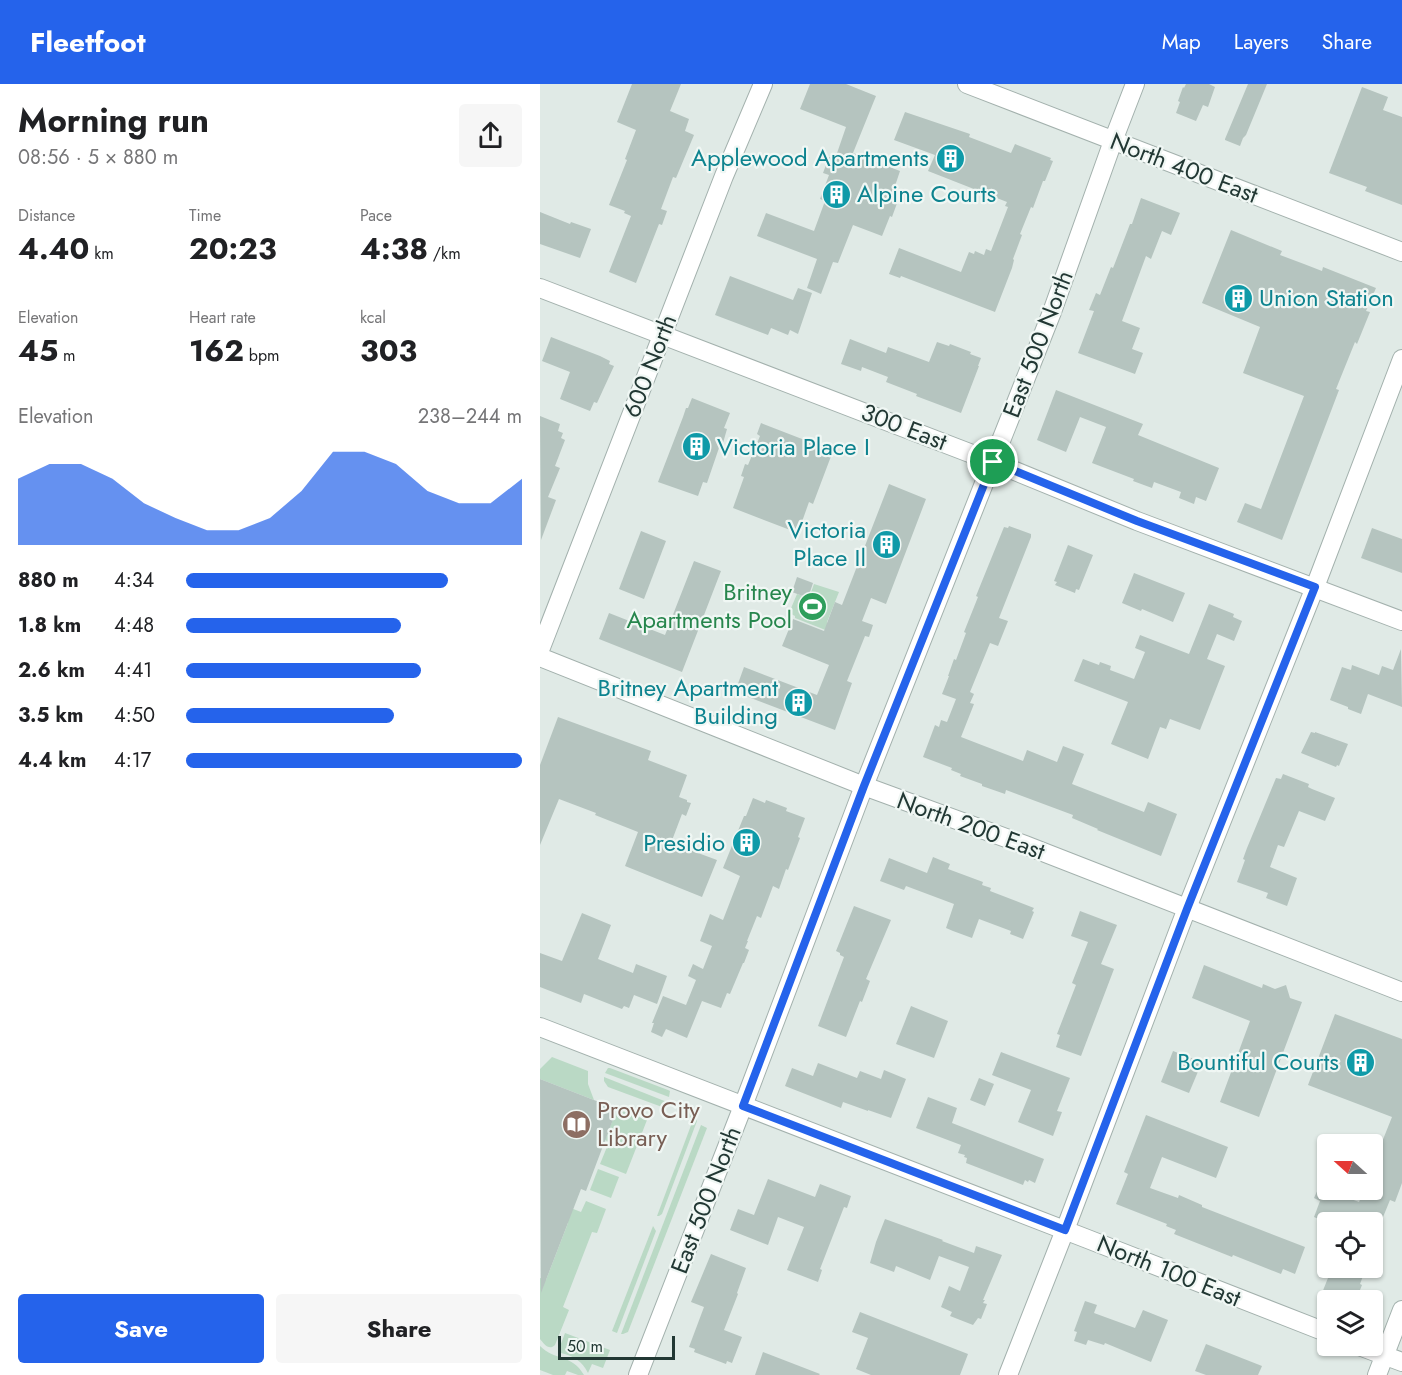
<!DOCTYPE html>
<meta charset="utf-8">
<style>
body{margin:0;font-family:Jost,sans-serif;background:#f6f6f6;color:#202124;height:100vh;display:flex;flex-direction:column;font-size:22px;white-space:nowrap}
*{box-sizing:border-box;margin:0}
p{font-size:20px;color:#757577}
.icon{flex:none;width:33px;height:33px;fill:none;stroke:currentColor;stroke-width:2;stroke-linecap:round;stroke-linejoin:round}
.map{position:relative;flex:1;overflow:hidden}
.drawer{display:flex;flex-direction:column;background:#fff;width:540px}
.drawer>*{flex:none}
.needle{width:39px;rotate:291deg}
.fabs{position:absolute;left:777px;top:1050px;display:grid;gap:12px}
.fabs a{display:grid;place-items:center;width:66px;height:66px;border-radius:6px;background:#fff;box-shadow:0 2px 4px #0004;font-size:30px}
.scale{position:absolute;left:18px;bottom:15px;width:117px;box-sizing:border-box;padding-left:6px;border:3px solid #223834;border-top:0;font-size:16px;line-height:21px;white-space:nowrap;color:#223834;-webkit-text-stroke:4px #f0f7f4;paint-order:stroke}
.pin{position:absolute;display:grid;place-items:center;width:51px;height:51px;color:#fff;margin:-26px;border:3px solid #fff;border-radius:50%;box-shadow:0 2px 6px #0007}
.round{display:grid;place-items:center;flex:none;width:63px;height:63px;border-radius:6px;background:#f6f6f6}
.summary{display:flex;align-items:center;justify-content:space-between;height:102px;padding:0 18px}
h1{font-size:33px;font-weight:700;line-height:45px}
.metrics{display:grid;grid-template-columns:repeat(3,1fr);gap:9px;height:102px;padding:6px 18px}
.metrics div{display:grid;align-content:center}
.metrics b{font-size:30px;font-weight:700}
.metrics small{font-size:16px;font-weight:400}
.metrics p{font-size:16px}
.chart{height:168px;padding:12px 18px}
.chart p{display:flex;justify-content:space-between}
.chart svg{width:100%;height:108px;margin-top:6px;fill:#2563eb;opacity:.7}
.action{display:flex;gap:12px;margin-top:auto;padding:12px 18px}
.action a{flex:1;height:69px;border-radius:6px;background:#2563eb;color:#fff;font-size:24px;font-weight:700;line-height:69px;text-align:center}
.action a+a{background:#f6f6f6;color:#202124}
ul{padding:0 18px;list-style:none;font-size:20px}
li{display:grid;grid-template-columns:96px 72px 1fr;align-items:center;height:45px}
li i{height:15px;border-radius:8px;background:#2563eb}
header{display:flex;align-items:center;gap:36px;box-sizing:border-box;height:84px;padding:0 30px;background:#2563eb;color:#fff}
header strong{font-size:28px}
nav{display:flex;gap:33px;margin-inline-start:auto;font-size:21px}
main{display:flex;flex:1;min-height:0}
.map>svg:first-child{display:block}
.green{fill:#bad9c5}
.building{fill:#b5c4bf}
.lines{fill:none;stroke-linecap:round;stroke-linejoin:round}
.minor-casing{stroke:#a3b1ad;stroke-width:20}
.tertiary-casing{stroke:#a3b1ad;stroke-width:20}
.minor{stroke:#fff;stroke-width:18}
.tertiary{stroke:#fff;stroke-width:18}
.route-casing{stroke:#fff;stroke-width:12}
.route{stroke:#2563eb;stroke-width:8}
.labels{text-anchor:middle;stroke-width:4.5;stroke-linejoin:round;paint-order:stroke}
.culture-label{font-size:24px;fill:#0d838f;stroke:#f0f7f4;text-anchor:end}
.street-label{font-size:24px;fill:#223834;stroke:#f0f7f4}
.leisure-label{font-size:24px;fill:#27864d;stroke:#f0f7f4;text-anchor:end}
.education-label{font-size:24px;fill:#785e54;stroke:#f0f7f4;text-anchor:start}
</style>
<header>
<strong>Fleetfoot</strong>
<nav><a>Map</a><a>Layers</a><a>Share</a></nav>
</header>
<main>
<section class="drawer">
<div class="summary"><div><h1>Morning run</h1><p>08:56 · 5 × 880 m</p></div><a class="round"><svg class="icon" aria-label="share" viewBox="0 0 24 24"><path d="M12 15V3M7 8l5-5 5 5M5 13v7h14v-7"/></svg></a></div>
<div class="metrics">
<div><p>Distance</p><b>4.40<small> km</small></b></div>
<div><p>Time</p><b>20:23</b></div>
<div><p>Pace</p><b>4:38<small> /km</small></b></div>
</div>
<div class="metrics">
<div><p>Elevation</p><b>45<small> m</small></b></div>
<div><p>Heart rate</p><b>162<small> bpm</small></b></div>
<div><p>kcal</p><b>303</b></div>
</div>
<div class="chart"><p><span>Elevation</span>238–244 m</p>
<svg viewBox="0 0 160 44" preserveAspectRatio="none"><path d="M0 44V17L10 11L20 11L30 17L40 27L50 33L60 38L70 38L80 33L90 22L100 6L110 6L120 11L130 22L140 27L150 27L160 17V44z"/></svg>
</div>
<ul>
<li><b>880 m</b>4:34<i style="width:78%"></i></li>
<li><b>1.8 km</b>4:48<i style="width:64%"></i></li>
<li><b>2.6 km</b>4:41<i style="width:70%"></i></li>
<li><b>3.5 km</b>4:50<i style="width:62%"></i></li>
<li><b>4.4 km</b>4:17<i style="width:100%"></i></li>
</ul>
<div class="action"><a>Save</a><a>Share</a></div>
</section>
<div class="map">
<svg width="862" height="1291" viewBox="0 0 862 1291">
<rect width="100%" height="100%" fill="#e0eae6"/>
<g class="green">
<polygon points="274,500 299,508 287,538 288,547 255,534 255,532 249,529 257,510 269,514"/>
<polygon points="12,973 48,987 48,1000 54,1016 0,995 0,985"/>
<polygon points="68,984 70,984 128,1006 130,1007 129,1013 65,989"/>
<polygon points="64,993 127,1018 126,1021 122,1023 68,1003 64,997"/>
<polygon points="144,1024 156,1029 157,1037 122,1130 119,1132 117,1132 153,1036 143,1030 142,1028"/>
<polygon points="77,1025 107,1036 86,1090 60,1080 69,1058 65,1056"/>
<polygon points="161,1041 167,1044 88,1248 83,1250 81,1250"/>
<polygon points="58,1085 79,1093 71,1114 50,1106"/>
<path d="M13 1117 41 1128 46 1117 66 1125 57 1149 52 1148 23 1223 29 1226 15 1261C9 1267 4 1260 0 1255V1194L6 1196 28 1139Z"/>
<polygon points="113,1142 116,1147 77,1249 72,1247"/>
<path d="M25 1249 70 1266 63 1284 52 1280 48 1289C42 1277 34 1272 21 1269L19 1265Z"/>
<path d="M0 1262C15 1277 32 1270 44 1291H38L27 1287 25 1291H13L0 1286Z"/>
</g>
<g class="building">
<polygon points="92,0 141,0 130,27 149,35 145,47 154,51 136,94 133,93 121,125 127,127 122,141 119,140 96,199 69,188 91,132 84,129 85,127 69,121 87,76 85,75 96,46 77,38"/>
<polygon points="270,0 306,0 336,12 313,69 360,87 353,108 360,111 352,133 350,132 342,152 313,141 298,179 293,178 281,210 267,204 277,175 217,152 226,129 274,147 285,117 280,115 289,91 283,89 289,73 295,75 306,43 260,25"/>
<polygon points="646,0 669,0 675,3 668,23 663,21 656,37 636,29 640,18 638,17 643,3 644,4"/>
<polygon points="708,0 727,0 706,51 703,54 700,62 685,56 685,55"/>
<polygon points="822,3 848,13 843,26 862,33 862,121 825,107 827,103 789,89"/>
<polygon points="365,28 430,50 429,53 471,69 475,60 511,74 510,76 513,77 505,97 503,97 493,124 491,123 480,150 482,151 473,175 474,176 472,184 455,228 361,192 360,194 349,190 359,164 421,188 429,168 434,170 435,167 444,171 446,165 451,167 468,123 465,122 467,118 388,87 395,71 354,56"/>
<polygon points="601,114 640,129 631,151 622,147 611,175 606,172 582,237 600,244 592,265 603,269 595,290 538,269 554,227 549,226 556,209 560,211 571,183 573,184 575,179 590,140 592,140"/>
<polygon points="0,128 30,140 31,138 51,145 40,174 0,160"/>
<polygon points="691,146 742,167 740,171 764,180 782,187 783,183 836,204 826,227 830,228 817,260 815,258 796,305 799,306 742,456 697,438 705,419 721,425 764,312 703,289 720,243 662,219"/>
<polygon points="190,192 253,216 258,204 272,209 258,250 250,246 248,251 231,244 228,251 175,231"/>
<polygon points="11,253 60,272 70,277 69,280 74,282 57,319 54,318 50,327 20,315 30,288 2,277"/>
<polygon points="310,255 346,269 348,263 389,278 397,258 409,262 410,260 431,268 430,270 441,274 438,282 439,282 421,329 376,312 377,310 346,298 348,293 322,283 321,287 301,280"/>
<polygon points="516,306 603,340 598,351 679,384 666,417 656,413 654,420 639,414 641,408 614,398 612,404 593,397 594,395 552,379 566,343 540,333 526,368 497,356"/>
<polygon points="152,314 190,329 184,344 187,345 183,359 181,358 167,399 163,398 158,412 118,398 143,333 146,324 148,324"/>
<polygon points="0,332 20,340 18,347 23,349 21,354 25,356 15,382 20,384 8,413 16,416 1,456"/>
<polygon points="221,339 293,367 273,420 269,418 258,449 193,424 204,393 201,392 205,380 208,381 220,352 217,350"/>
<polygon points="349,400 386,415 346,520 331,514 322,537 333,541 329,553 325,552 307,597 312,599 295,646 195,608 204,583 277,611 289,581 242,562 253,535 284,547 295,518 302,521"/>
<polygon points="469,442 491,450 491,453 459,534 468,537 458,562 450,559 430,608 434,610 430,619 434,620 421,653 483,677 487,666 517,678 523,662 544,670 532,700 604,728 608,718 637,730 621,772 557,746 558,745 532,734 533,731 466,706 465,710 442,702 442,700 420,692 421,690 411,686 412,684 383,673 395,641 399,643 401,636 407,638 416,615 402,610 409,592 408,592 414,575 416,576 426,549 424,548 438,513 436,512 464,443 468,444"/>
<polygon points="832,444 862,455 862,489 821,474"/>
<polygon points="101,447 126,457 104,515 79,505"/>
<polygon points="528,461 553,471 539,506 536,505 535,509 515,501 517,498 514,497"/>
<polygon points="154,477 181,487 142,588 59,555 69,529 125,551"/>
<polygon points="594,489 645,509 633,538 602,525 601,527 582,519"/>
<polygon points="257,493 273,499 268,514 252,508"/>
<polygon points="669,520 694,530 693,533 702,537 694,557 677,550 667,575 685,582 660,646 630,635 626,645 620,643 608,675 571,660 588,618 534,597 543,575 559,581 560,578 571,582 570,586 594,595 605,568 595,564 600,551 649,570"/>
<polygon points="861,565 862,623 828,610 821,630 808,625 808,623 790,616 802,583 811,586 812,581 839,591 842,582 853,586"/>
<polygon points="18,633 111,667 108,676 147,691 139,713 147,716 147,718 151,719 146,732 142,730 131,759 177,776 162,813 85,782 98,748 55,731 56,729 19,715 0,761 0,681"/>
<polygon points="771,648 775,649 775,648 808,660 799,682 797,681 796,683 761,669"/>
<polygon points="743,690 769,700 768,703 772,705 795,714 785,737 759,727 744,763 738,761 730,783 757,794 747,822 726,814 728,809 697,798 705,776 703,775 707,764 736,694 741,695"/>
<polygon points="213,714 225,719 226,716 247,724 246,727 265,734 258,753 260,754 248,786 246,785 239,805 233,802 221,834 217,832 207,857 208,857 205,864 209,866 204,879 203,879 190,910 187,909 181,924 162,917 147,954 126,945 122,953 111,948 114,939 112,939 123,912 146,921 156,896 148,892 153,880 163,885 172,862 160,857 170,830 183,836 200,792 183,784 204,732 206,732"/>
<polygon points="393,773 410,780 408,785 443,798 442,801 451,804 450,807 494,824 492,827 494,828 483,855 470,850 471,847 439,835 432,854 413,847 406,844 414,820 366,802 364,806 340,797 349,774 387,789"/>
<polygon points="314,822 351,836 326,895 330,897 322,918 320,917 306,953 278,942 304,873 300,871 300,869 296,867"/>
<polygon points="540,827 577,841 561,880 574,885 541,972 516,963 520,951 517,950 536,901 532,899 548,858 531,852"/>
<polygon points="42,829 71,841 58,875 93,889 96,880 127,892 117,920 94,911 89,924 84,922 82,925 44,910 41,919 0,903 0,869 22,877"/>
<polygon points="664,881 722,904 723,900 735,905 746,901 750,914 762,918 719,1033 680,1018 710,937 652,914"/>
<polygon points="371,922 408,937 394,974 356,960"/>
<polygon points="795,930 862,955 862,1099 855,1118 850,1116 841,1138 788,1139 774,1133 780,1117 774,1114 779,1103 819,1118 824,1106 832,1106 832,1083 852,1033 768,1001"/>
<polygon points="633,967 662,978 649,1009 621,998"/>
<polygon points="461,968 530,994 517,1027 522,1028 513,1052 478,1038 491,1006 452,991"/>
<polygon points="278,979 317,994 320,987 341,995 344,986 366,995 351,1034 328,1026 328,1027 303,1018 301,1024 245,1002 252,984 273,992"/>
<polygon points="439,994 454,1000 445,1022 430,1016"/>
<polygon points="0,995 77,1025 46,1107 41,1105 1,1209"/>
<polygon points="388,1013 417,1024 412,1039 504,1075 495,1099 489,1096 488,1098 485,1096 483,1101 426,1079 427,1074 424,1073 425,1071 418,1069 421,1061 376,1044"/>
<polygon points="606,1031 688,1063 676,1094 622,1073 610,1104 638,1114 639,1111 662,1121 662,1123 765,1163 755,1190 743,1185 741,1190 693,1171 692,1173 634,1150 636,1146 626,1142 627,1140 576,1120 588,1090 584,1088"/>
<polygon points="228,1095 275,1113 280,1100 311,1112 307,1124 304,1123 280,1185 282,1186 278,1198 247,1186 264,1143 238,1133 228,1161 190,1146 198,1125 214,1131"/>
<polygon points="345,1135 403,1156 402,1157 434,1169 436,1162 462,1171 443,1216 445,1216 443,1219 447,1220 441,1235 438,1234 433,1241 410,1232 412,1228 401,1223 409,1202 420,1207 429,1183 399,1172 390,1196 356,1182 354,1188 330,1179 336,1158"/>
<polygon points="171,1170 206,1184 197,1209 198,1210 184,1246 202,1253 192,1279 187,1277 186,1280 154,1268 155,1265 149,1263 164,1223 151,1218"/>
<polygon points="792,1184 826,1184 820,1200 822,1201 816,1216 801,1216 782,1209"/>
<polygon points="545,1217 557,1221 554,1229 595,1244 603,1226 628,1236 611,1278 565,1259 564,1261 548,1256 546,1261 534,1257 537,1248 534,1247"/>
<polygon points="320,1228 428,1270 420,1291 331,1291 316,1285 328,1254 312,1248"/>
<polygon points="666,1260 722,1282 718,1291 666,1291 655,1287"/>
<polygon points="223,1268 280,1290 279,1291 215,1291"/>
</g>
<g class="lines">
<defs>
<g id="minor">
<polyline points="0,204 453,378 597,437 862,537"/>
<polyline points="0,566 184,92 223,0"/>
<polyline points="0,573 324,702 485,761 862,908"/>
<polyline points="0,943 545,1154 788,1249"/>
<polyline points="819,1262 862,1278"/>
<polyline points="468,1291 525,1146 647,824 775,503 862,275"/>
<polyline points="837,1291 862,1226"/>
</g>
<g id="tertiary">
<polyline points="427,0 862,168"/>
<polyline points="98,1291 203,1022 324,702 512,228 573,57 595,0"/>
</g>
</defs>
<use href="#minor" class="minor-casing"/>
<use href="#tertiary" class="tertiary-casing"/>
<use href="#minor" class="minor"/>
<use href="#tertiary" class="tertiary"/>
</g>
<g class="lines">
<defs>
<polygon id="route" points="453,378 597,437 775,503 647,825 525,1146 203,1022 324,702"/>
</defs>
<use href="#route" class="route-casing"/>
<use href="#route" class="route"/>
</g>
<defs>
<symbol id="building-disc" viewBox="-11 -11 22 22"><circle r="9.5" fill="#0f9aa8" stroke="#f0f7f4"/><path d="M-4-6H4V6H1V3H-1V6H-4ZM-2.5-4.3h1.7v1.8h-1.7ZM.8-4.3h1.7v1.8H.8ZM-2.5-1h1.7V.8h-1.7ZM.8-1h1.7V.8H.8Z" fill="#fff"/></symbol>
<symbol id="stadium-disc" viewBox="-11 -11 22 22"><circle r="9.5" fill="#2e9e5b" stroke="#f0f7f4"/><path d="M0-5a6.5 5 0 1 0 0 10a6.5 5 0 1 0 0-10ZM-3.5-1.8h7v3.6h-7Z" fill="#fff"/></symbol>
<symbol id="library-disc" viewBox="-11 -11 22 22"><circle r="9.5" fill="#8d6e63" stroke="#f0f7f4"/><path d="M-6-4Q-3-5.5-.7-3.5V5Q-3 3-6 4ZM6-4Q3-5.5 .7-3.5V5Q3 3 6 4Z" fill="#fff"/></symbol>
</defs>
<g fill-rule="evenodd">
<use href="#building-disc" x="394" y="58" width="33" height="33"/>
<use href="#building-disc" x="280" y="94" width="33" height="33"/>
<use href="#building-disc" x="682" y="198" width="33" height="33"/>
<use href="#building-disc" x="140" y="346" width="33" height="33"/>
<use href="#building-disc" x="330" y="444" width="33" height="33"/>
<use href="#stadium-disc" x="256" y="506" width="33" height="33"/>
<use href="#building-disc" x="242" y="602" width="33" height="33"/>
<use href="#building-disc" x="190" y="742" width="33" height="33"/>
<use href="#building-disc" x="804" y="962" width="33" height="33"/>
<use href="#library-disc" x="20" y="1024" width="33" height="33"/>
</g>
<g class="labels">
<g class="culture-label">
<text x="389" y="82">Applewood Apartments</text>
<text x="317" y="118" text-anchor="start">Alpine Courts</text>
<text x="719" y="222" text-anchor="start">Union Station</text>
<text x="177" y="371" text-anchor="start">Victoria Place I</text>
<text x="326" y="454">Victoria<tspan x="326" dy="28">Place Il</tspan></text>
<text x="238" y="612">Britney Apartment<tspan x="238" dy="28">Building</tspan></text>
<text x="185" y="767">Presidio</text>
<text x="799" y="986">Bountiful Courts</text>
</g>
<g class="street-label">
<text transform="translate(644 84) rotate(21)" y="8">North 400 East</text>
<text transform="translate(498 260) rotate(-69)" y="8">East 500 North</text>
<text transform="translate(110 282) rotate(-69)" y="8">600 North</text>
<text transform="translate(364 343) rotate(21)" y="8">300 East</text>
<text transform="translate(431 742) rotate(20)" y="8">North 200 East</text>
<text transform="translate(166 1116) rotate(-69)" y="8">East 500 North</text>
<text transform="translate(629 1187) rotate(22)" y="8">North 100 East</text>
</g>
<g class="leisure-label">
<text x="252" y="516">Britney<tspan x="252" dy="28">Apartments Pool</tspan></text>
</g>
<g class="education-label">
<text x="57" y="1034">Provo City<tspan x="57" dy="28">Library</tspan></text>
</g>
</g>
</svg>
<div class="fabs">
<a><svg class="needle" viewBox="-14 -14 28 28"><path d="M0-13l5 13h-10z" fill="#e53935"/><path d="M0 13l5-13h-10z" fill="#757577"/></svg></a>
<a><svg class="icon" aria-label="locate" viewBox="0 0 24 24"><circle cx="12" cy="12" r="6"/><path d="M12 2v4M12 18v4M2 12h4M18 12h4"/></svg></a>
<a><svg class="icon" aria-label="layers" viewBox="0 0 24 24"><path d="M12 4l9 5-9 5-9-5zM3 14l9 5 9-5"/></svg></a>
</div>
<div class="scale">50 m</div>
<div class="pin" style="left:453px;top:378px;background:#1e9e55"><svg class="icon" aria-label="arrive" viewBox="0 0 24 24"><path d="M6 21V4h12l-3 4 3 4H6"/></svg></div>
</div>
</main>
